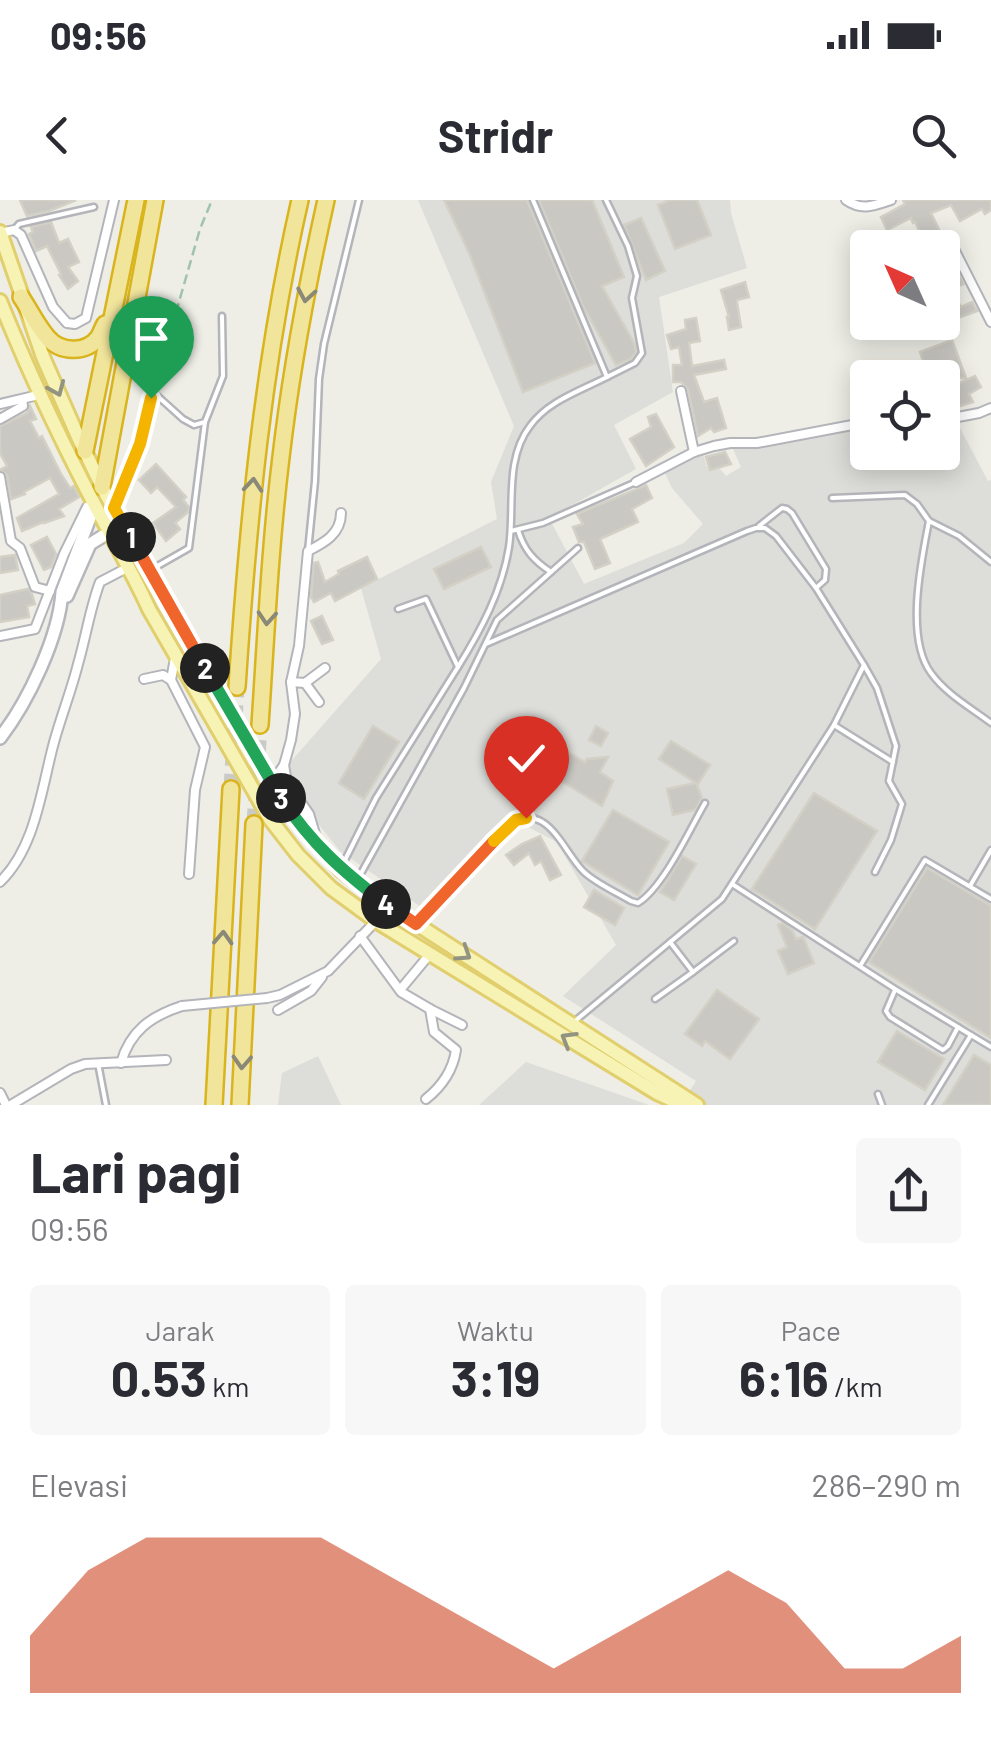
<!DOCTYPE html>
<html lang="id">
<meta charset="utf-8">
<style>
body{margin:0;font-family:Barlow,sans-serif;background:#f7f7f7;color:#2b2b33;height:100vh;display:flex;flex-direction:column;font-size:38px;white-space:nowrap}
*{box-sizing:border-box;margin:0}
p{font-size:32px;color:#7c7c81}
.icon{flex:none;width:55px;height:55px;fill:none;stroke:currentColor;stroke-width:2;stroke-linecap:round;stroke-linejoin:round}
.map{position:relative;height:905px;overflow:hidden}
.side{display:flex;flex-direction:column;background:#fff;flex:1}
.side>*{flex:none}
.needle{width:65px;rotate:315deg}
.buttons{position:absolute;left:850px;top:30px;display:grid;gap:20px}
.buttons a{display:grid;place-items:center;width:110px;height:110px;border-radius:10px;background:#fff;box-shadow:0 5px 25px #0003;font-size:50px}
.pin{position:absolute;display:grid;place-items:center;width:85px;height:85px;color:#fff;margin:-102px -42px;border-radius:50% 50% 50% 0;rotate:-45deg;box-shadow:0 0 10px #0007}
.pin .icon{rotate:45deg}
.km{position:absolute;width:50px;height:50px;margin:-25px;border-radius:50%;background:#222;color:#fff;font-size:28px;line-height:50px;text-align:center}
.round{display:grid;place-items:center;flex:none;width:105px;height:105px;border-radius:10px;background:#f7f7f7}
.headline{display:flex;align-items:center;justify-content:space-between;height:170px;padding:0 30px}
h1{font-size:55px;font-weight:700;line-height:75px}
.stats{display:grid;grid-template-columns:repeat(3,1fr);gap:15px;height:170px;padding:10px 30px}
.stats div{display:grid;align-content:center;border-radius:10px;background:#f7f7f7;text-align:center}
.stats b{font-size:50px;font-weight:700}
.stats small{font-size:28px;font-weight:400}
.stats p{font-size:28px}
.chart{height:280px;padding:20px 30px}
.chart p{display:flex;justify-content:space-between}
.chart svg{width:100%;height:180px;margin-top:10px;fill:#d56246;opacity:.7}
.status{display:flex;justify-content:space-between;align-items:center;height:70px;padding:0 50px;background:#fff;direction:ltr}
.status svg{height:28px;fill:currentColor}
header{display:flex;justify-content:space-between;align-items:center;height:130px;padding:0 30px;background:#fff;font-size:45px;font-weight:700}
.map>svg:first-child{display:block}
.industrial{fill:#ddddd9}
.building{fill:#cac8c3;stroke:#d3d0c6;stroke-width:2.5}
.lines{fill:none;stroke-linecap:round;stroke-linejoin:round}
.highway-tunnel{stroke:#cacac6;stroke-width:15;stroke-dasharray:15 8;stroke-linecap:butt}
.lane-casing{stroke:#b4b5ba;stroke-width:9}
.street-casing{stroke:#b4b5ba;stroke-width:12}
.secondary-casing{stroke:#b5b7bc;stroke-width:16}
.primary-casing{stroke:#e1ce6d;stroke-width:18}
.highway-casing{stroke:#d9b41c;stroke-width:20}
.path{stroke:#a0c3ae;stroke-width:2.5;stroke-dasharray:10 5;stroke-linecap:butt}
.lane{stroke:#fff;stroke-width:4}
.street{stroke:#fff;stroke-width:8}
.secondary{stroke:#fff;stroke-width:11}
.primary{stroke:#f6f3b5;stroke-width:12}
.highway{stroke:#f1e59c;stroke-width:15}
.street-bridge-casing{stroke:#b4b5ba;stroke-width:12;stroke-linecap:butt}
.street-bridge{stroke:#fff;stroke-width:8}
.oneway{stroke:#8a8876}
.oneway2{stroke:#939381}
.split-1-casing{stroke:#fff;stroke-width:20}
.split-2-casing{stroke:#fff;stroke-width:20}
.split-3-casing{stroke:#fff;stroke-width:20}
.split-4-casing{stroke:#fff;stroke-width:20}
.split-5-casing{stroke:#fff;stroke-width:20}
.split-6-casing{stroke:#fff;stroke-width:20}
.split-1{stroke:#f5b400;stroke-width:12}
.split-2{stroke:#f0652b;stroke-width:12}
.split-3{stroke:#22a559;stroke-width:12}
.split-4{stroke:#22a559;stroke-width:12}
.split-5{stroke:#f0652b;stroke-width:12}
.split-6{stroke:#f5b400;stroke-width:12}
</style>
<div class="status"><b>09:56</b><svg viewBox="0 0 49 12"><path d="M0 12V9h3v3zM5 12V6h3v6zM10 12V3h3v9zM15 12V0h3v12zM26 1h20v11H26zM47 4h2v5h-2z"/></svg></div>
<header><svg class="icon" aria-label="back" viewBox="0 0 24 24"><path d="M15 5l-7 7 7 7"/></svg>Stridr<svg class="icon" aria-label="search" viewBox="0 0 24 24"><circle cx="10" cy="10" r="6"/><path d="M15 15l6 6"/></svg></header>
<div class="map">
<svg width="991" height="905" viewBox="0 0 991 905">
<rect width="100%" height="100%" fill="#eeeee7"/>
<g class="industrial">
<polygon points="418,0 730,0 731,13 747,68 659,97 673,192 614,225 636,269 549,318 584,384 684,343 703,324 672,288 663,269 701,248 707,267 715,263 726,276 741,267 733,249 780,236 867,219 868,252 942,252 943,217 954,217 988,281 991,280 991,905 681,905 696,881 563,796 616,745 557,642 522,624 434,716 340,651 279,575 381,459 361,388 497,319 491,282 514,226"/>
<polygon points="318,856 341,905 278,905 282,873"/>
<polygon points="526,862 649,905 479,905"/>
</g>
<g class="building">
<polygon points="20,0 76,0 49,11 27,16"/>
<polygon points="444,0 527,0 595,163 523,192 470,55"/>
<polygon points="539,0 592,0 624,77 602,86 635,145 636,152 631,159 616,165 583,106"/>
<polygon points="670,0 697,0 711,35 675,49 658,5"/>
<polygon points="903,0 991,0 991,10 985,14 982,9 960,21 951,5 931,13 944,40 929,48 898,48 922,37 915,22 913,23 911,18 887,30 881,17 905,4"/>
<polygon points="641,18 665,71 646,80 624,25"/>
<polygon points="51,22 59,43 68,39 79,62 68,67 78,81 68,89 59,75 61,74 47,46 36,51 29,34 33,32 31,27"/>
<polygon points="948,54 963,84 956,87 952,78 942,82 942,55"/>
<polygon points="745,82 749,97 737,100 737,103 741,127 729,130 727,117 729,117 721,90"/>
<polygon points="957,100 961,107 972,102 977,111 955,119 948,104"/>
<polygon points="696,118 700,141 689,143 692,166 724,160 726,169 694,175 704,202 717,198 726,228 714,232 711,228 698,236 688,189 681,182 673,182 673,165 682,165 679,147 671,149 667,135 686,129 685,120"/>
<polygon points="952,140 966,178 929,178 920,152"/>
<polygon points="975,176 981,187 969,194 973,202 951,209 943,190"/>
<polygon points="866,184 868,207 858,208 856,185"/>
<polygon points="30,206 36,219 30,221 39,238 42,236 61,274 70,288 74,286 79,297 59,309 64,316 44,323 43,322 22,331 17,318 59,294 50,278 24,292 25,294 11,299 7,275 0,270 7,266 0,253 0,226 27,213"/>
<polygon points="656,214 674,247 646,266 630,239 651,227 648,217"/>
<polygon points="725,252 731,264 710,270 706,257"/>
<polygon points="156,264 186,297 183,300 189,307 188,312 175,323 180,329 166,341 153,323 176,307 157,287 151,293 139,280"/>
<polygon points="646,285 652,298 632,309 638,322 600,339 610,363 595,369 584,342 579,342 573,327 583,324 577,314"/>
<polygon points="47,337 56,354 51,367 44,370 31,345"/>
<polygon points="481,347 491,367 444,389 434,369"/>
<polygon points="15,355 18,370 0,373 0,357"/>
<polygon points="367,357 377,379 335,401 331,393 314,402 311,397 314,363 318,362 325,382 339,374 338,371"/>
<polygon points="28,389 32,394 35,404 27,406 29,417 0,422 0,395"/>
<polygon points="322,416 333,440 322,444 311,421"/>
<polygon points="373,526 399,542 364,599 339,583"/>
<polygon points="596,526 608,533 601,546 589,540"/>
<polygon points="671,541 710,565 698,584 696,583 702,598 695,610 673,615 667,589 696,583 659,559"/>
<polygon points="564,550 585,562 587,559 608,557 600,572 613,581 602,606 550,574 556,568"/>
<polygon points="814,593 877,631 815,729 752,689"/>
<polygon points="613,610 669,642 638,695 582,661"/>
<polygon points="540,636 561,675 550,680 541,661 535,665 529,653 514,665 506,655 522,644"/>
<polygon points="682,656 696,664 674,700 660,692"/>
<polygon points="927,668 991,706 991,838 869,762"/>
<polygon points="594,690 624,708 615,725 584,707"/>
<polygon points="783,723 792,730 796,739 803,737 814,763 788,774 778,751 787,747 778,725"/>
<polygon points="717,790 759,819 730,859 705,841 702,846 685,834"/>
<polygon points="897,831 944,859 925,890 878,862"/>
<polygon points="974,855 991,865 991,905 943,905"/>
</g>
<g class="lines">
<g class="highway-tunnel">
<polyline points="231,589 237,487"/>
<polyline points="254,624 260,525"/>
</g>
<defs>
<g id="lane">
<polyline points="606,0 628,46 637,76 632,98 642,153 635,163 607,177"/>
<polyline points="14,30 19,24 94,7"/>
<polyline points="153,192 183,219 194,225 205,222"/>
<path d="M832 298 905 295 917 304 929 321C921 362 905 438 931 473 946 494 971 508 991 523"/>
<polyline points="929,321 959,336 991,362"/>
<polyline points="759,326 782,308 787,309 792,313 826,369 825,380 816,388"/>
<path d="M518 330C524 350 534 361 551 372"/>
<polyline points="511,331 543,323 636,282"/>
<polyline points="308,351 315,281 319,179 324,144 359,0"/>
<polyline points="154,368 189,348 205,222 223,176 222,116"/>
<polyline points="486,444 747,331 756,328 765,328 776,336 816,388 864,465 877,488 896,546 889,581 902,604 891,640 875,672"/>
<path d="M458 467C481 430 502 391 509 347 515 308 504 260 530 226 548 201 580 191 607 177L533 0"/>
<polyline points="834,525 893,562"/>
<polyline points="342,666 376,598 458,467 426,399 398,409"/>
<polyline points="359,677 464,488 497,420 578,348"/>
<polyline points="732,684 895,789 971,835 928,905"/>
<polyline points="970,686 991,650"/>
<path d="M420 719 507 627C546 596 563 652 584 672 597 684 616 692 631 701L638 703C663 688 690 629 705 603"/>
<polyline points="670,742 693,772 734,741"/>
<polyline points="860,766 925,660 991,699"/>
<polyline points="895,790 886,811 890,817 938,847 943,850 948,846 958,827"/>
<polyline points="655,799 693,772"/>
<polyline points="575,821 722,699 834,525 864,465"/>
<polyline points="971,835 991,847"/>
<polyline points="98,863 106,905"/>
<polyline points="878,894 882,905"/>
</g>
<g id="street">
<path d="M846 0C862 11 873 6 891 0"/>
<polyline points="0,33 14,30 21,35 53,107 67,123 75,124 86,118 114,0"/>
<polyline points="942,48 951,46 954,49 991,122"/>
<polyline points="681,191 694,252"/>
<polyline points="0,204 34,196"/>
<polyline points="0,219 23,206 22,200"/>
<polyline points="942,220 979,213 991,208"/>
<polyline points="0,277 11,341 20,348 35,387 50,391"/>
<polyline points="636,282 694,252 714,246 730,243 757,243 868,222"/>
<polyline points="0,436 35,429 64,354 87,307"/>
<polyline points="175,458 171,480 205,547 195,590 189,674"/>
<polyline points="144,479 163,475 171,480"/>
<polyline points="291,482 305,483 325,468"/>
<polyline points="305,483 319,502"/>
<polyline points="284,565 287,582 309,614 316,637"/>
<path d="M271 584 284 565 291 540 295 514 291 482 299 446 308 351C324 343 341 334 341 313"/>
<path d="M0 682C35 648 41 592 53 546 60 519 71 492 78 464 86 437 90 408 100 382L123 370"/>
<path d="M360 736 401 792 430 809 434 832 456 850C453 870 441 887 426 899"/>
<polyline points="400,790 430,754"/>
<polyline points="267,798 280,795 328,771 376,721 387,705"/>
<polyline points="430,809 462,825"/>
<polyline points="278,810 311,791 322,777"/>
<path d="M121 863C130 831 151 816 182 806"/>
<polyline points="0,893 6,905"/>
<polyline points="11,905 71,869 85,864 166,860"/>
</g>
<g id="secondary">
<polyline points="67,396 90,344 103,336"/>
<path d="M0 538C28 502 59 437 62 392L91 315"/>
</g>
<g id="primary">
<polyline points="0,32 43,157 79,239 104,291 271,584 293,615 341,670 387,705 697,905"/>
<path d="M0 101C26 166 56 230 88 292 108 331 131 369 149 409L270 619 298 655 331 688 376 721 657 893 683 905"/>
</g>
<g id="highway">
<path d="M21 97C30 110 37 126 48 138 60 152 85 154 98 138 101 134 102 129 105 124"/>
<polyline points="85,251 136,0"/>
<polyline points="102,287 155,0"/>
<path d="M237 487C248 322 263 162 300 0"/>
<path d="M260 525C266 436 270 346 281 257 291 171 307 85 326 0"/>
<polyline points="214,905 231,589"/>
<polyline points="240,905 254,624"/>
</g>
</defs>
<use href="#lane" class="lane-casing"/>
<use href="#street" class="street-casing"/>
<use href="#secondary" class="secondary-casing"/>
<use href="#primary" class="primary-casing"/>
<use href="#highway" class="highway-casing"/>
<g class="path">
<polyline points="155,185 200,29 212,0"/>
<polyline points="119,294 140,244 151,197"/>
</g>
<use href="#lane" class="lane"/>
<use href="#street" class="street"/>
<use href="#secondary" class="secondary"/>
<use href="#primary" class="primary"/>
<use href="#highway" class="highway"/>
<defs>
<polyline id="street-bridge" points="182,806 267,798"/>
</defs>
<use href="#street-bridge" class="street-bridge-casing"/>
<use href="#street-bridge" class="street-bridge"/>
</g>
<defs><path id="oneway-chevron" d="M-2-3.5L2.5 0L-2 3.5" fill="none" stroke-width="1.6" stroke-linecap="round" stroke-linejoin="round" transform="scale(2.5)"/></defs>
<g class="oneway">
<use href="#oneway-chevron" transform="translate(306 95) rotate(100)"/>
<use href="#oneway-chevron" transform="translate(253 285) rotate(-85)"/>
<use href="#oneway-chevron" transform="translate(267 418) rotate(94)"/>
<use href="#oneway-chevron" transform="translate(223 738) rotate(-87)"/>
<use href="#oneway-chevron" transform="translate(242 862) rotate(93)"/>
</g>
<g class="oneway2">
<use href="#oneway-chevron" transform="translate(57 189) rotate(67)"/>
<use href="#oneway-chevron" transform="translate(464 754) rotate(33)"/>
<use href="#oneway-chevron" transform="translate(568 839) rotate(-149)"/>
</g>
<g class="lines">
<defs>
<polyline id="split-1" points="131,337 114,308 140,244 151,198"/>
<polyline id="split-2" points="131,337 205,468"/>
<polyline id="split-3" points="205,468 281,598"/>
<path id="split-4" d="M281 598C312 644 342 671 386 704"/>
<polyline id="split-5" points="386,704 416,724 494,641"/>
<polyline id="split-6" points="494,641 516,620 526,618"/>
</defs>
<use href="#split-1" class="split-1-casing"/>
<use href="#split-2" class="split-2-casing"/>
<use href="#split-3" class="split-3-casing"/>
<use href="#split-4" class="split-4-casing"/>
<use href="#split-5" class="split-5-casing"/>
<use href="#split-6" class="split-6-casing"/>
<use href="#split-1" class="split-1"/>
<use href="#split-2" class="split-2"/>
<use href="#split-3" class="split-3"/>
<use href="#split-4" class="split-4"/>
<use href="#split-5" class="split-5"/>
<use href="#split-6" class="split-6"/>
</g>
</svg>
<div class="buttons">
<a><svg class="needle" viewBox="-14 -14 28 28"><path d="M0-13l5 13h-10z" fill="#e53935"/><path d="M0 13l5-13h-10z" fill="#7c7c81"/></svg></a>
<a><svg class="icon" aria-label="locate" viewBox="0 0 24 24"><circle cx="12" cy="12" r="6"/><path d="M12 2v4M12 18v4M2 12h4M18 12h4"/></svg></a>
</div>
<div class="pin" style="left:151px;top:198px;background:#1e9e55"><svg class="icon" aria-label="arrive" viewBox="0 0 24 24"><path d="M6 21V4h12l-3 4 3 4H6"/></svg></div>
<div class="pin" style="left:526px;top:618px;background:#d93025"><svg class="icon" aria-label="check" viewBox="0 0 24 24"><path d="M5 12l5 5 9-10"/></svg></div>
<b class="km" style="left:131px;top:337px">1</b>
<b class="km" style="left:205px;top:468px">2</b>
<b class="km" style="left:281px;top:598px">3</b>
<b class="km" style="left:386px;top:704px">4</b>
</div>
<section class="side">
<div class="headline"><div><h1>Lari pagi</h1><p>09:56</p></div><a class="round"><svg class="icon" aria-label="share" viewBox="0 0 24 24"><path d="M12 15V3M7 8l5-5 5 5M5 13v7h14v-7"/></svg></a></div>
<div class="stats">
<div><p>Jarak</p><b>0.53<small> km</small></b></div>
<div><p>Waktu</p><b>3:19</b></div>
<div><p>Pace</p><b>6:16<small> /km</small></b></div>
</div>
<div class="chart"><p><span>Elevasi</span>286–290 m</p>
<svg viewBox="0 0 160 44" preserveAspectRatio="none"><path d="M0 44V30L10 14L20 6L30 6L40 6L50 6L60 14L70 22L80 30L90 38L100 30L110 22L120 14L130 22L140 38L150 38L160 30V44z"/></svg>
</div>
</section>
